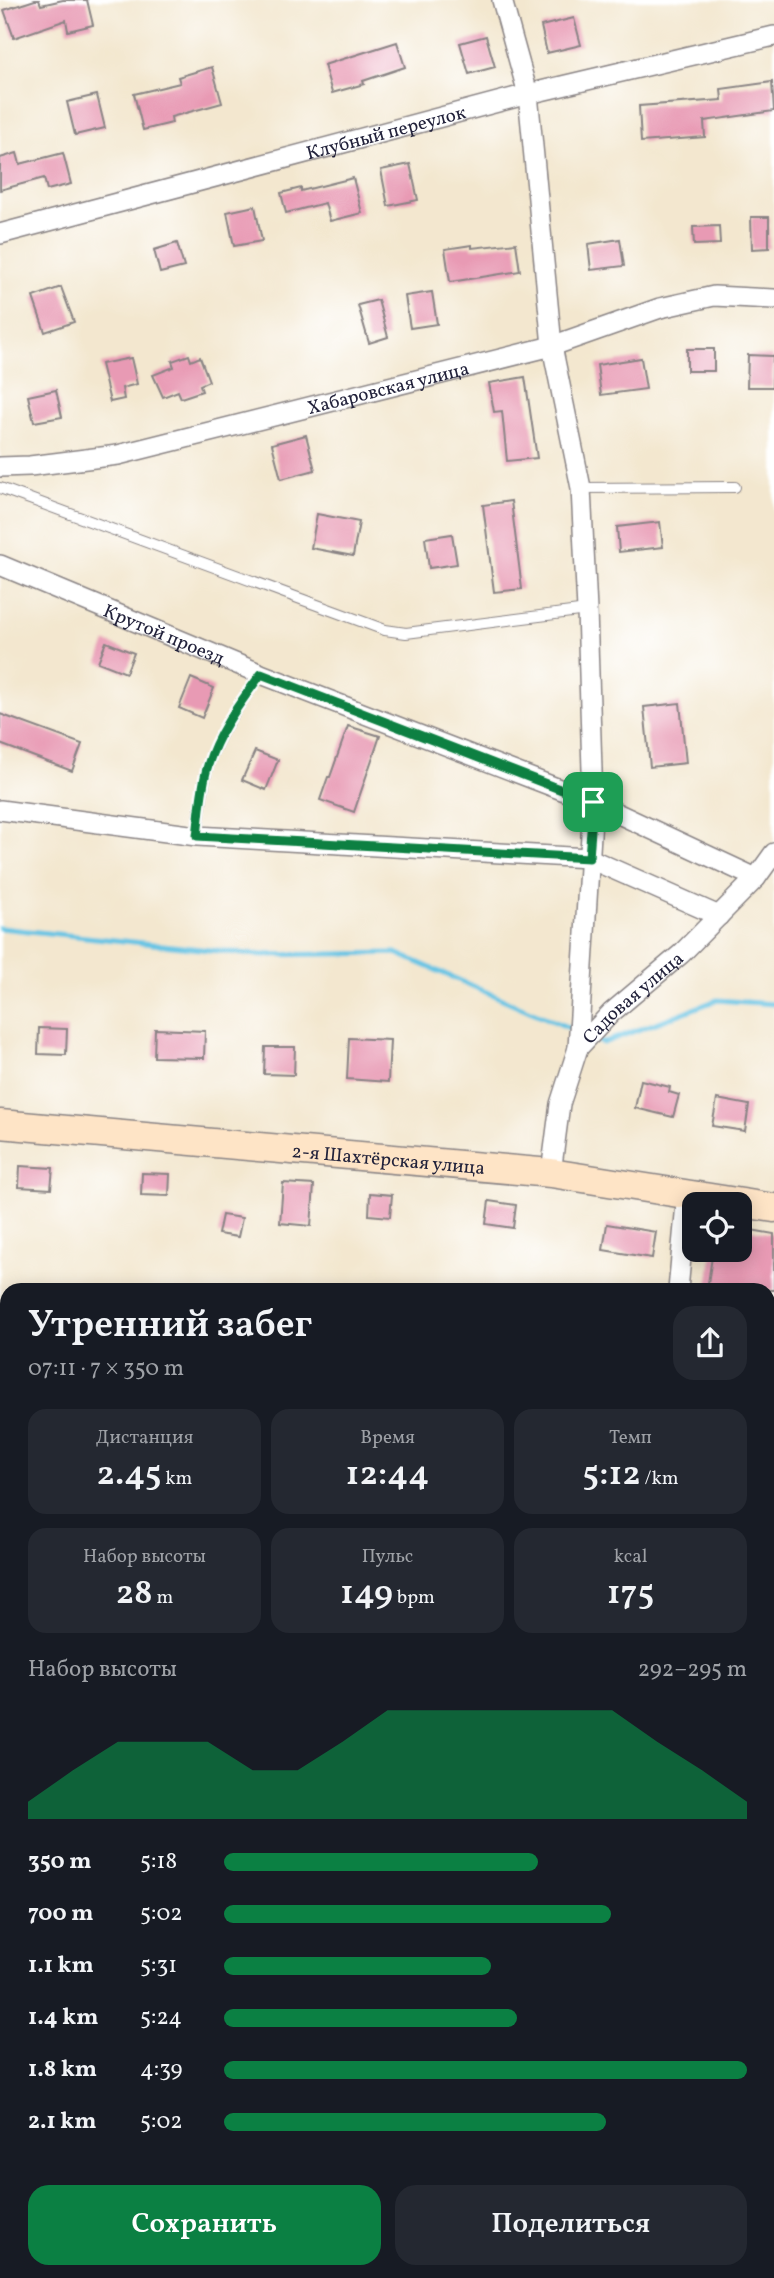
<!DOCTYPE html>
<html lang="ru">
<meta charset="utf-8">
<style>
body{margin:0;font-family:Vollkorn,serif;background:#242831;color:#f1f3f6;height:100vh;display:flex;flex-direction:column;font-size:26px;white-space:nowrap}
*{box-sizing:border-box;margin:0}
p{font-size:23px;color:#9ea1a6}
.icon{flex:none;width:38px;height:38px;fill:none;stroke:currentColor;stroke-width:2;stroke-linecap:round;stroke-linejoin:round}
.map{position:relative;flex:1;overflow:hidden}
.side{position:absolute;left:0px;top:1283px;width:775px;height:996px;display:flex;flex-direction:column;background:#171b24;border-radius:21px 21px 0 0;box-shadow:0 4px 18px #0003}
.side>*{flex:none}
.controls{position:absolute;left:682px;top:1192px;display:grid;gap:14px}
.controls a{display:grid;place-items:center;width:70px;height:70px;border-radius:14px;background:#171b24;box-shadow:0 4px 18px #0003;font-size:35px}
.pin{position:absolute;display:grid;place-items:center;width:60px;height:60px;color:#fff;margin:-30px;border-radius:14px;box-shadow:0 4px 10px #0006}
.round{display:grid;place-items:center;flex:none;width:74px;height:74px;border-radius:21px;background:#242831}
.head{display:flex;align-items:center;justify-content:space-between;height:119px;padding:0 28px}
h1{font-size:38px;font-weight:600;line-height:52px}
.figures{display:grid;grid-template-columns:repeat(3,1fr);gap:10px;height:119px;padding:7px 28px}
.figures div{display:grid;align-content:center;border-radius:18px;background:#242831;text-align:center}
.figures b{font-size:35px;font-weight:600}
.figures small{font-size:19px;font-weight:400}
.figures p{font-size:19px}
.chart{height:196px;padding:14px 28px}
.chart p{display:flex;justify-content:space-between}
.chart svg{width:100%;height:126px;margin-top:7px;fill:#0b8043;opacity:.7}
.cta{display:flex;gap:14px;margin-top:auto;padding:14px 28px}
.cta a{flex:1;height:80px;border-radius:21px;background:#0b8043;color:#fff;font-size:28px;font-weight:600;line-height:80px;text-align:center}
.cta a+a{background:#242831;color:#f1f3f6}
ul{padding:0 28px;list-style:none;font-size:23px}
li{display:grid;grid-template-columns:112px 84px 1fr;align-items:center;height:52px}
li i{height:18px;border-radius:9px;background:#0b8043}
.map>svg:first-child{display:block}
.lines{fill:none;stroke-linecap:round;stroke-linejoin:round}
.stream{stroke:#66c4e4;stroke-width:5}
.building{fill:#e89ab4}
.lane-casing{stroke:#8a8485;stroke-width:12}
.street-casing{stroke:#8a8485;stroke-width:22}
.secondary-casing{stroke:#8a8485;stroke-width:31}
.lane{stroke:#fff;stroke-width:10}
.street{stroke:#fff;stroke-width:19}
.secondary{stroke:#fee4c6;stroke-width:28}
.route-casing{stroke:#fff;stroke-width:14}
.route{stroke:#0b8043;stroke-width:9}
.labels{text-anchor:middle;stroke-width:7;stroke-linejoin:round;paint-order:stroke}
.street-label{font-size:19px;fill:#22223b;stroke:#fff}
</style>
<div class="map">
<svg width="774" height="2278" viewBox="0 0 774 2278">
<rect width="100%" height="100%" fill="#fff"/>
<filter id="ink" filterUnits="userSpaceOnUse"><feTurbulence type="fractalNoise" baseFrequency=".0143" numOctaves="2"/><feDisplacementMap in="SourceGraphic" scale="14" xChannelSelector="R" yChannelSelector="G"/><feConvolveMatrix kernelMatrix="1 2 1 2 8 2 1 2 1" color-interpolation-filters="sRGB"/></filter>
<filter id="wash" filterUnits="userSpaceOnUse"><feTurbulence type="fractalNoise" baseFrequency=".00686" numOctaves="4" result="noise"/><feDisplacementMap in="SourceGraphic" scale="28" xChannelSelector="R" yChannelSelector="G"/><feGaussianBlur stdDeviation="1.57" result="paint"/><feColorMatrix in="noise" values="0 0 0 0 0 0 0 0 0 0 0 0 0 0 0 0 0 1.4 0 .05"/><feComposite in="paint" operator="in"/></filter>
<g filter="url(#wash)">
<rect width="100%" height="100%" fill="#f3e7cf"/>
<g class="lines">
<g class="stream">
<polyline points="0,928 258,955 396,953 574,1030"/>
<polyline points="593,1039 603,1043 717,1000 774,1004"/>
<polyline points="768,2045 774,2040"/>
<polyline points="600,2278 602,2272"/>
</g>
</g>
<g id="blocks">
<g class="building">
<polygon points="35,0 39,0 41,5 63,0 87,0 93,25 68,31 66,20 14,38 4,10"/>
<polygon points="574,18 581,45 547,53 541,26"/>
<polygon points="486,36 495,67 469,74 460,43"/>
<polygon points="397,42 405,67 363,81 364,84 332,93 324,65"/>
<polygon points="212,67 222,103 171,117 172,123 143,130 134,94 180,83 178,77"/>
<polygon points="772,82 774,111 704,121 705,137 641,142 639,106 722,100 721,89"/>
<polygon points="97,95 105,128 75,135 67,102"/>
<polygon points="17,153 20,164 63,153 71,184 47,190 44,178 0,190 0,158"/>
<polygon points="410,164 418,200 388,206 381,170"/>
<polygon points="353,178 362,213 330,221 325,203 286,213 281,193 301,188 301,191"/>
<polygon points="255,206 262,241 234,246 227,212"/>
<polygon points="751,217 769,217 769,248 752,249"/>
<polygon points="719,226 720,244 694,245 693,227"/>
<polygon points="620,239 624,266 591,270 588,244"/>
<polygon points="177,243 184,267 160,273 154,250"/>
<polygon points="516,243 520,271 450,282 445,249 472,245 472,248"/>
<polygon points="61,287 74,322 45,332 33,297"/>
<polygon points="432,292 437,324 410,328 405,296"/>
<polygon points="378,300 388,337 369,343 358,305"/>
<rect x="687" y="349" width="27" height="22"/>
<polygon points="189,355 191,361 200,357 209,381 200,385 202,391 181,398 178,391 163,397 153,375 174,367 172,361"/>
<polygon points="748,355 773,356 772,387 747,387"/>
<polygon points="131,358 137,384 122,388 124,399 110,402 101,364"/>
<polygon points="641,358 646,389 601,395 597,365"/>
<polygon points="525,377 537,458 507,461 502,411 494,412 489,383"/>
<polygon points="56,390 62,417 34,422 28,396"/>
<polygon points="306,435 315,470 281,479 272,444"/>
<polygon points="511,501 522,589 494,592 483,505"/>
<polygon points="317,514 359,522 353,556 311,548"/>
<polygon points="660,522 663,547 619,552 617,527"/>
<polygon points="452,534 457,564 429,568 425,538"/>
<polygon points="106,642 134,653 126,673 98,662"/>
<polygon points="191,678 214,688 202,718 179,708"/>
<polygon points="680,703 686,763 650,767 644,707"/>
<polygon points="0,714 82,744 72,771 0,744"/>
<polygon points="348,726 380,736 354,812 320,800 328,777 330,777"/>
<polygon points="255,751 278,760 266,790 242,780"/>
<polygon points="39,1028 67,1029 66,1055 38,1054"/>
<polygon points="155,1029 205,1031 204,1058 154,1057"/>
<polygon points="349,1038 390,1040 388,1082 347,1079"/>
<polygon points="265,1047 295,1047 294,1075 264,1074"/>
<polygon points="641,1080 670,1087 669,1092 679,1095 673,1117 635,1108"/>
<polygon points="717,1099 749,1105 745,1131 712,1126"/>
<polygon points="20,1166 53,1168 51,1189 19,1187"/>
<polygon points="142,1173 170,1174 169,1196 141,1195"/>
<polygon points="283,1183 314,1185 311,1226 280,1223"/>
<polygon points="370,1193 392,1195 390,1217 369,1215"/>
<polygon points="489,1201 516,1205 513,1228 486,1224"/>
<polygon points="222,1215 242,1218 238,1237 218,1234"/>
<polygon points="607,1224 656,1232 652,1258 603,1250"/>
<polygon points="740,1228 774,1234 774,1290 707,1290 713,1250 740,1250"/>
</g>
</g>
</g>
<g filter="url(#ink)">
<use href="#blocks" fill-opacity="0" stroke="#8a8485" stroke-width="2"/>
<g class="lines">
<defs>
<g id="lane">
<polyline points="0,488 385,630 406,633 587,610"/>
<polyline points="581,488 735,487"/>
<path d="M197 836C200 812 202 787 208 765 219 731 241 702 261 674"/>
<polyline points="0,1775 7,1780"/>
</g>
<g id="street">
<polyline points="502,0 528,94 552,346 581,488 587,610 593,802 578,1048"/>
<path id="s1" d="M0 234 528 94 774 36"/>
<path id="s2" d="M0 467 30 466 118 455 552 346 660 308 714 296 774 299"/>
<path id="s3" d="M0 565 261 674 593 802 756 878"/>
<polyline points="0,810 197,836 588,858 719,916"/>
<path id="s4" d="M551 1173 560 1104 578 1048 611 1013 681 954 756 878 774 853"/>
<polyline points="678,1290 687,1193"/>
<polyline points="0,1494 7,1496"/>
</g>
<g id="secondary">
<path id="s5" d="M0 1124 551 1173 774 1208"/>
<polyline points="768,1789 774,1787"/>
<polyline points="0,1919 7,1913"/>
</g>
</defs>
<use href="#lane" class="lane-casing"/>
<use href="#street" class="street-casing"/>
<use href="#secondary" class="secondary-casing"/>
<use href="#lane" class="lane"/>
<use href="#street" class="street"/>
<use href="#secondary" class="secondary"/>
</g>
</g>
<g class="lines" filter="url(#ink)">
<defs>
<path id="route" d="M261 674 593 802 589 858 197 836C200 812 201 787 208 765 218 731 241 702 261 674Z"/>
</defs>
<use href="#route" class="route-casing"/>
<use href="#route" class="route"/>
</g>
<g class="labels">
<g class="street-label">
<text dy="7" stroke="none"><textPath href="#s1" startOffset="399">Клубный переулок</textPath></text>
<text dy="7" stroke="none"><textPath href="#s2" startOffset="397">Хабаровская улица</textPath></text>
<text dy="7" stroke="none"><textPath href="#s3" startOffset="178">Крутой проезд</textPath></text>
<text dy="7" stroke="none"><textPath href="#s4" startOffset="203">Садовая улица</textPath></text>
<text dy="7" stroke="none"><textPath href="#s5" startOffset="390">2-я Шахтёрская улица</textPath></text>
</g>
</g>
</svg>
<div class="controls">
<a><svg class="icon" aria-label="locate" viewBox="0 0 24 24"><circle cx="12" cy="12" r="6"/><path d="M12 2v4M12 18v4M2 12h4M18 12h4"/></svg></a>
</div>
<div class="pin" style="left:593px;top:802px;background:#1e9e55"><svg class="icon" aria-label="arrive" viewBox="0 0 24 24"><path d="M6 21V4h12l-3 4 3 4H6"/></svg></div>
<section class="side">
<div class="head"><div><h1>Утренний забег</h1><p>07:11 · 7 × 350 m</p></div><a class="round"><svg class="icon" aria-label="share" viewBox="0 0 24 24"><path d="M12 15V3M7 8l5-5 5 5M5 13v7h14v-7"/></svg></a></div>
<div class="figures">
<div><p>Дистанция</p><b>2.45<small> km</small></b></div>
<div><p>Время</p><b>12:44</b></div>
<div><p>Темп</p><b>5:12<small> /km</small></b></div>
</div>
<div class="figures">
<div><p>Набор высоты</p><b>28<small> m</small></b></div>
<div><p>Пульс</p><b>149<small> bpm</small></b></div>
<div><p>kcal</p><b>175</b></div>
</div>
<div class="chart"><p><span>Набор высоты</span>292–295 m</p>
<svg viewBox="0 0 160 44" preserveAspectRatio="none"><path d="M0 44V38L10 27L20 17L30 17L40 17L50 27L60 27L70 17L80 6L90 6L100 6L110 6L120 6L130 6L140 17L150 27L160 38V44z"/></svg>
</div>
<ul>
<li><b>350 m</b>5:18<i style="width:60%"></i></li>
<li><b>700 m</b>5:02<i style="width:74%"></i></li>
<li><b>1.1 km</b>5:31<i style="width:51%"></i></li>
<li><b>1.4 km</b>5:24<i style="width:56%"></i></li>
<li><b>1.8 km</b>4:39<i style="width:100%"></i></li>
<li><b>2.1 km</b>5:02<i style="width:73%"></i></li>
</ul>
<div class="cta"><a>Сохранить</a><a>Поделиться</a></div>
</section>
</div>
